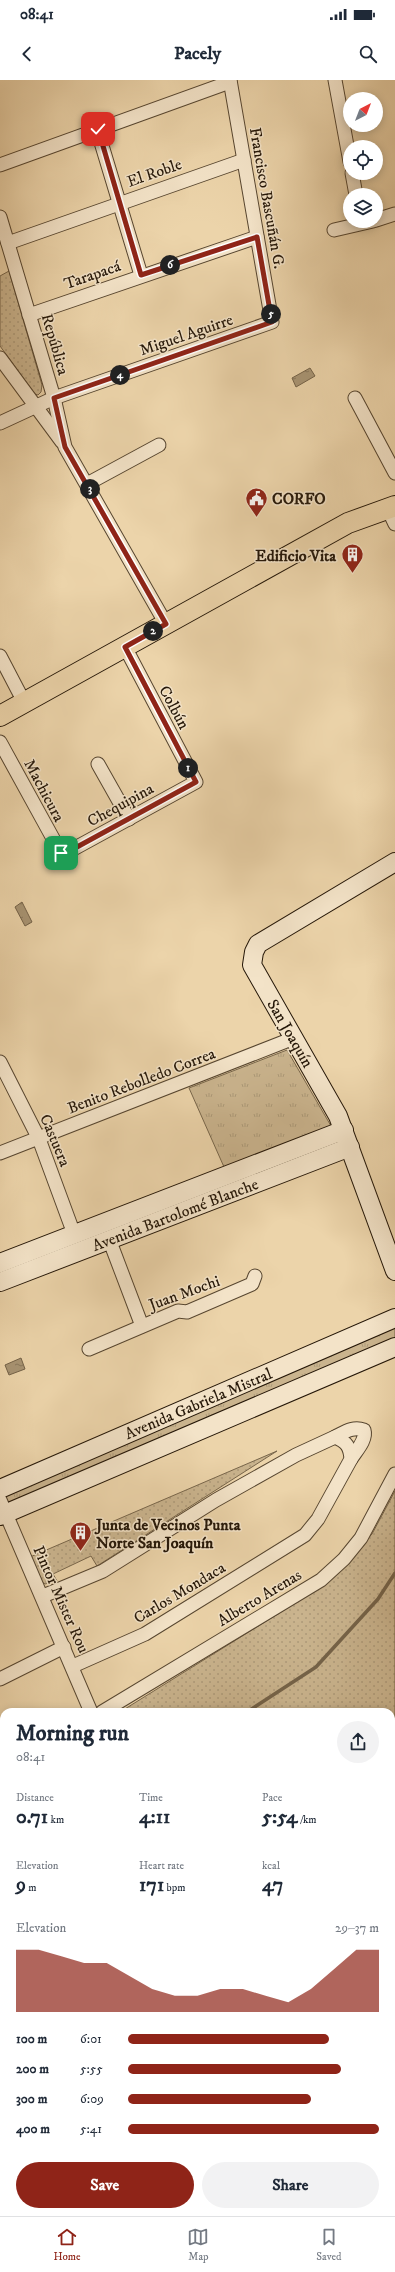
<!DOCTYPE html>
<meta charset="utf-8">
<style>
body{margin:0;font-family:"IM FELL DW Pica",serif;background:#f2f2f3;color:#1f2937;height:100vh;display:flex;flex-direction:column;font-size:15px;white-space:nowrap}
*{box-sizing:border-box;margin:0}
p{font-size:13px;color:#747a83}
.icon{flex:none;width:22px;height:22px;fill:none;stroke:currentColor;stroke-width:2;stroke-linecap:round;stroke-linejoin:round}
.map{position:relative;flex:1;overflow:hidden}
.drawer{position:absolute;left:0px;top:1628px;width:395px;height:508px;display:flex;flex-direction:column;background:#fff;border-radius:12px 12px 0 0;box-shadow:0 2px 10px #0003}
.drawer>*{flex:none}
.needle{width:26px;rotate:42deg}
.buttons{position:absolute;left:343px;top:12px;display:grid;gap:8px}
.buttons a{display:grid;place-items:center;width:40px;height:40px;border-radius:50%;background:#fff;box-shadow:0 2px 10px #0003;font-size:20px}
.pin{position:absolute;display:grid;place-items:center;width:34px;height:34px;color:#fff;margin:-17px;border-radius:8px;box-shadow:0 2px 6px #0006}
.km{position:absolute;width:20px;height:20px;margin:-10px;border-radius:50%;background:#222;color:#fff;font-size:11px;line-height:20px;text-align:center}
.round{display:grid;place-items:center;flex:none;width:42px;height:42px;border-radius:21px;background:#f2f2f3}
.head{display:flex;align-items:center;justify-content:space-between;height:68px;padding:0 16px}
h1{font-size:22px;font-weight:800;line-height:30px}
.metrics{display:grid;grid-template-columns:repeat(3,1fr);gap:6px;height:68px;padding:4px 16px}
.metrics div{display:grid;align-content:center}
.metrics b{font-size:20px;font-weight:800}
.metrics small{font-size:11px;font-weight:400}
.metrics p{font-size:11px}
.chart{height:112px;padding:8px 16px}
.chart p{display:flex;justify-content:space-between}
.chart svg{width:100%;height:72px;margin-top:4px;fill:#8f2418;opacity:.7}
.primary-button{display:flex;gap:8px;margin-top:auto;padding:8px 16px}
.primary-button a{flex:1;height:46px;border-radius:24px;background:#8f2418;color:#fff;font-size:16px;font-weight:800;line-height:46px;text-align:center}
.primary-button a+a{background:#f2f2f3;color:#1f2937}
ul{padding:0 16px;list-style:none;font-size:13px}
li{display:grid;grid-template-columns:64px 48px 1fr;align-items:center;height:30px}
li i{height:10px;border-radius:5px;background:#8f2418}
.status{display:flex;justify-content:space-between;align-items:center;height:28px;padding:0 20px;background:#fff;direction:ltr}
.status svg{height:11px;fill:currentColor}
header{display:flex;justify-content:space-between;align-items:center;height:52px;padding:0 16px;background:#fff;font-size:18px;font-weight:800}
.tabs{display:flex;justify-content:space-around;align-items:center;height:56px;border-top:1px solid #e0e1e3;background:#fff;font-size:11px;color:#747a83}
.tabs a{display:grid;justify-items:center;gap:2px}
.tabs .active{color:#8f2418}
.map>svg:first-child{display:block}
.grass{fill:url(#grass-tufts);stroke:#78664b}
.park{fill:url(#park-dots);stroke:#78664b}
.water{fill:url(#water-ripples);stroke:#746248}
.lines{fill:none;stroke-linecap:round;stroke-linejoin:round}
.stream{stroke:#746248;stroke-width:3.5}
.street-casing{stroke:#574630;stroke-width:15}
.secondary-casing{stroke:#251708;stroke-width:20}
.primary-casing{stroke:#251708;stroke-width:22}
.street{stroke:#f3e3c8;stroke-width:13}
.secondary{stroke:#f3e3c8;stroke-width:18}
.primary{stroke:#ecd4aa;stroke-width:20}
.route-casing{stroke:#fff;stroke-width:8}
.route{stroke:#8f2418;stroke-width:5}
.labels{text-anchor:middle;stroke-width:3;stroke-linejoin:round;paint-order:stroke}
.street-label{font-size:16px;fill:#251708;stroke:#f3e3c8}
.poi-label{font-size:16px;font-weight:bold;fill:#251708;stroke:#f3e3c8;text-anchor:start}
</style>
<div class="status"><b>08:41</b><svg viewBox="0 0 49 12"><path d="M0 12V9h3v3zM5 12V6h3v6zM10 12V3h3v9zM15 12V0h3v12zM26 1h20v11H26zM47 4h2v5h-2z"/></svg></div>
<header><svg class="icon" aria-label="back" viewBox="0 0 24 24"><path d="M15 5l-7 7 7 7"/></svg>Pacely<svg class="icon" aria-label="search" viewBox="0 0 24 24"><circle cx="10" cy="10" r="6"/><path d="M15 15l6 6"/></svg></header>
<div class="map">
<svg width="395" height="2136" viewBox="0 0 395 2136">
<defs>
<pattern id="grass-tufts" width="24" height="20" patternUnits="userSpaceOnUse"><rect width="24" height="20" fill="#cab48e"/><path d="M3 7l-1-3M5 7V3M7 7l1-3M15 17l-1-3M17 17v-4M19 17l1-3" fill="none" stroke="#ad9a79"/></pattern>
<pattern id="park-dots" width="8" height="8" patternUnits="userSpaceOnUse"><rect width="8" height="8" fill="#cab48e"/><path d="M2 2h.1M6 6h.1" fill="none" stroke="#ad9a79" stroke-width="1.8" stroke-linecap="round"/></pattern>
<pattern id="water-ripples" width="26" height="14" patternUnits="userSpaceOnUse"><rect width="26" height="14" fill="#a89473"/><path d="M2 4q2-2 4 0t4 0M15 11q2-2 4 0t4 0" fill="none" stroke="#89785c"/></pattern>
</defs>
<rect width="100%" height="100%" fill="#ecd4aa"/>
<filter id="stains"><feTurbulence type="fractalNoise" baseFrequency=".005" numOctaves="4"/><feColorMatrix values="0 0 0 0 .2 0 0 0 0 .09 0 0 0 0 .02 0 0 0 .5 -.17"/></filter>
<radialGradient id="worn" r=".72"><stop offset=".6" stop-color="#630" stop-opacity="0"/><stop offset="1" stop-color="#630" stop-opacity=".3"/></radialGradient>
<g class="grass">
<polygon points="287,970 331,1046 224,1087 189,1008"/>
<polygon points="395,1246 395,1258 9,1424 5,1415"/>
</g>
<g class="park">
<polygon points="9,191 42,305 41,312 38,315 35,314 0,266 0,196"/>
<polygon points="277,1371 97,1486 91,1476 53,1494 57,1501 45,1504 41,1501 30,1477"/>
<polygon points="395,1411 395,1858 391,1861 391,1632 120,1632 326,1504 372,1454"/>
<polygon points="4,1704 4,2132 43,2132 38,2136 0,2136 0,1707"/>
</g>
<g class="water">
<polygon points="310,288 315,296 296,307 292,298"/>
<polygon points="22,822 32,842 25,846 15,827"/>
<polygon points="21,1278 25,1289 9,1295 5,1285"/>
</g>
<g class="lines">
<polyline class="stream" points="247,1632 316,1587 378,1519 395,1493"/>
<defs>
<g id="street">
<polyline points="335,0 350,82"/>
<polyline points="97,49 141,195"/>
<polyline points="0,85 230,2"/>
<polyline points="352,93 356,115"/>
<polyline points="0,137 54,318 65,367 166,544"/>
<polyline points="376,140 395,134"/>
<polyline points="334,150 373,141"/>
<polyline points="8,163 244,80"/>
<polyline points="29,235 257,157"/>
<polyline points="0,278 62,362"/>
<polyline points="355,318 395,393"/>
<polyline points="0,343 54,318 272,242 230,0"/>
<polyline points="87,404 159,365"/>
<polyline points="388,429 395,444"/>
<polyline points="0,576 24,622"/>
<polyline points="0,662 61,773 66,773 196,702 125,567"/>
<polyline points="98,684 129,739"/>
<polyline points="0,982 39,1059 74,1154"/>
<polyline points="0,1073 294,958"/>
<polyline points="109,1159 142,1246"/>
<polyline points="89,1269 178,1231 187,1232 252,1204 255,1196"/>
<path d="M335 1357C345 1352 353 1346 364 1350 367 1360 356 1371 351 1379"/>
<polyline points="0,1420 91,1632"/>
<path d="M43 1516 103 1491 216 1420 296 1375 335 1357C347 1362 350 1367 351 1379L318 1439 305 1455 145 1554 73 1586"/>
<polyline points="0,1599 64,1567"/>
<polyline points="102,1632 321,1500 344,1479 361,1458 395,1394"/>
<polyline points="0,1696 4,1693"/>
<polyline points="391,1877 395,1873"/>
<polyline points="169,2132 173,2136"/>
<polyline points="52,2136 57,2132"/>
<polyline points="156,2136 159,2132"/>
<polyline points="182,2136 188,2132"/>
</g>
<g id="secondary">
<polyline points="395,782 258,864 254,872 252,885 338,1036 395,1191"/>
<polyline points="0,1183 344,1050"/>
<polyline points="0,1202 350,1067"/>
<polyline points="0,1409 395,1238"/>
<polyline points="0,1436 395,1267"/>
</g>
<polyline id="primary" points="0,636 348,443 395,426"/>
</defs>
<use href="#street" class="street-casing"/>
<use href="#secondary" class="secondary-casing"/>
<use href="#primary" class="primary-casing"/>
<use href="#street" class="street"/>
<use href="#secondary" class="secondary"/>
<use href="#primary" class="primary"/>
</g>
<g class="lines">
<defs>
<polyline id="route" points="61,773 66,773 196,702 125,567 166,544 65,367 54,318 272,242 257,157 141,195 98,49"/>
</defs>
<use href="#route" class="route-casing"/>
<use href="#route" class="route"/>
</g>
<defs>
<symbol id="civic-pin" viewBox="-11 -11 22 30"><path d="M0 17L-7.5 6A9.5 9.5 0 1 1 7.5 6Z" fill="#8f2418" stroke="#f3e3c8"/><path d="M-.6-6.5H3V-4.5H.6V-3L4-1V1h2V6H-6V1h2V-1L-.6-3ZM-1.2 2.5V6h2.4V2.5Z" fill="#fff"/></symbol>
<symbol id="building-pin" viewBox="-11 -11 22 30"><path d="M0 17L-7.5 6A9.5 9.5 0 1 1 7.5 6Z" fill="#8f2418" stroke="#f3e3c8"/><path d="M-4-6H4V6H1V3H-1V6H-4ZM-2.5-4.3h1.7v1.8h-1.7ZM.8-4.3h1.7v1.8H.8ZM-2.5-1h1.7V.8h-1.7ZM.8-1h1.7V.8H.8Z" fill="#fff"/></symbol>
</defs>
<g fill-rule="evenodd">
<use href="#civic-pin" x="244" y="406" width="25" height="34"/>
<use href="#building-pin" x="340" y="462" width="25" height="34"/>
<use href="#building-pin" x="68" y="1440" width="25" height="34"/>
</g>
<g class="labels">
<g class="street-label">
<text transform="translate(154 92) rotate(-19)" y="6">El Roble</text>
<text transform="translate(268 118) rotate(80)" y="6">Francisco Bascuñán G.</text>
<text transform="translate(92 194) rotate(-19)" y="6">Tarapacá</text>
<text transform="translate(186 254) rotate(-19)" y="6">Miguel Aguirre</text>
<text transform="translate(56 264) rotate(74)" y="6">República</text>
<text transform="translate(175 627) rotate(62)" y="6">Colbún</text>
<text transform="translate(45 710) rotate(62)" y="6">Machicura</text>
<text transform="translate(120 724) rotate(-29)" y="6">Chequipina</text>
<text transform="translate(291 953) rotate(60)" y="6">San Joaquín</text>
<text transform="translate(141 1000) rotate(-21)" y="6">Benito Rebolledo Correa</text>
<text transform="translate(56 1060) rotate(67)" y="6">Castuera</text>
<text transform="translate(175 1134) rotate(-21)" y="6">Avenida Bartolomé Blanche</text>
<text transform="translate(184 1212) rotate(-20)" y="6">Juan Mochi</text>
<text transform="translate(198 1323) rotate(-23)" y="6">Avenida Gabriela Mistral</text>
<text transform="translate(179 1512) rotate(-31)" y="6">Carlos Mondaca</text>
<text transform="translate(259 1517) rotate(-31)" y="6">Alberto Arenas</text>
<text transform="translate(62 1519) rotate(66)" y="6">Pintor Mister Rou</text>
</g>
<g class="poi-label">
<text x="272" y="424">CORFO</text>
<text x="336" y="481" text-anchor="end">Edificio Vita</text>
<text x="96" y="1450">Junta de Vecinos Punta<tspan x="96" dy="18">Norte San Joaquín</tspan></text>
</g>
</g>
<rect width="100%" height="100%" filter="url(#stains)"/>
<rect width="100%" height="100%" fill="url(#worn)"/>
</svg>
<div class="buttons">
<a><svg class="needle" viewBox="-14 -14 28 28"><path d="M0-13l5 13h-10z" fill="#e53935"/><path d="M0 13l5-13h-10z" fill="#747a83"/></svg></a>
<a><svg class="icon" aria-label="locate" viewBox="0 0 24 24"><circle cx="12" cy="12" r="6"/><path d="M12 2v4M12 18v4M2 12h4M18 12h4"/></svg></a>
<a><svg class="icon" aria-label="layers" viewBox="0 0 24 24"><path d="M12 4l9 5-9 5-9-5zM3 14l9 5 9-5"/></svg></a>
</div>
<div class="pin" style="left:61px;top:773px;background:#1e9e55"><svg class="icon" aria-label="arrive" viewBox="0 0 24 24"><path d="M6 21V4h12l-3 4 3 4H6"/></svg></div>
<div class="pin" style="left:98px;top:49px;background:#d93025"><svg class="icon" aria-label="check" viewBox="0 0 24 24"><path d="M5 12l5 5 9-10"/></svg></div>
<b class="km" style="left:188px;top:688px">1</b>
<b class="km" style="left:153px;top:551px">2</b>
<b class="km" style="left:90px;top:409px">3</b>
<b class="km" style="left:120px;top:295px">4</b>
<b class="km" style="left:271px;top:234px">5</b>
<b class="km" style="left:170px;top:185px">6</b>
<section class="drawer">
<div class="head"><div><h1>Morning run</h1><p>08:41</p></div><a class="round"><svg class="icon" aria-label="share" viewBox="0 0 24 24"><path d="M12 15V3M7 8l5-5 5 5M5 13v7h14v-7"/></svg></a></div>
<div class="metrics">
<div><p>Distance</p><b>0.71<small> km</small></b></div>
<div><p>Time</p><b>4:11</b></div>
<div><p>Pace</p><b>5:54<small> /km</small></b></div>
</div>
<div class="metrics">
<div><p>Elevation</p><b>9<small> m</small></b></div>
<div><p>Heart rate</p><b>171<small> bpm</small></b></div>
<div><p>kcal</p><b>47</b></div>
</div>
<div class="chart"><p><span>Elevation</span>29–37 m</p>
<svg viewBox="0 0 160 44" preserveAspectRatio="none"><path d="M0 44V6L10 6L20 10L30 14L40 14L50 22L60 30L70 34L80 34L90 30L100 30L110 34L120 38L130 30L140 18L150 6L160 6V44z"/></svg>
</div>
<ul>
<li><b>100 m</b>6:01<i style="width:80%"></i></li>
<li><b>200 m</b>5:55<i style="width:85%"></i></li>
<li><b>300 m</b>6:09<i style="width:73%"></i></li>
<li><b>400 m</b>5:41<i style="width:100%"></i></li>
</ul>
<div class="primary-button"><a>Save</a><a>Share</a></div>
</section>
</div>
<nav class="tabs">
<a class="active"><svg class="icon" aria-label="home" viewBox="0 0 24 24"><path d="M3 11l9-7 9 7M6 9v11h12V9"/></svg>Home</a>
<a><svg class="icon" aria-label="map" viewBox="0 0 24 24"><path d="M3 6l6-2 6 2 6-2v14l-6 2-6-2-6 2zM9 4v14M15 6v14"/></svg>Map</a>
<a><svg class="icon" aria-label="saved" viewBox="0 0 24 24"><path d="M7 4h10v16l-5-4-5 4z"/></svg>Saved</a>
</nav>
